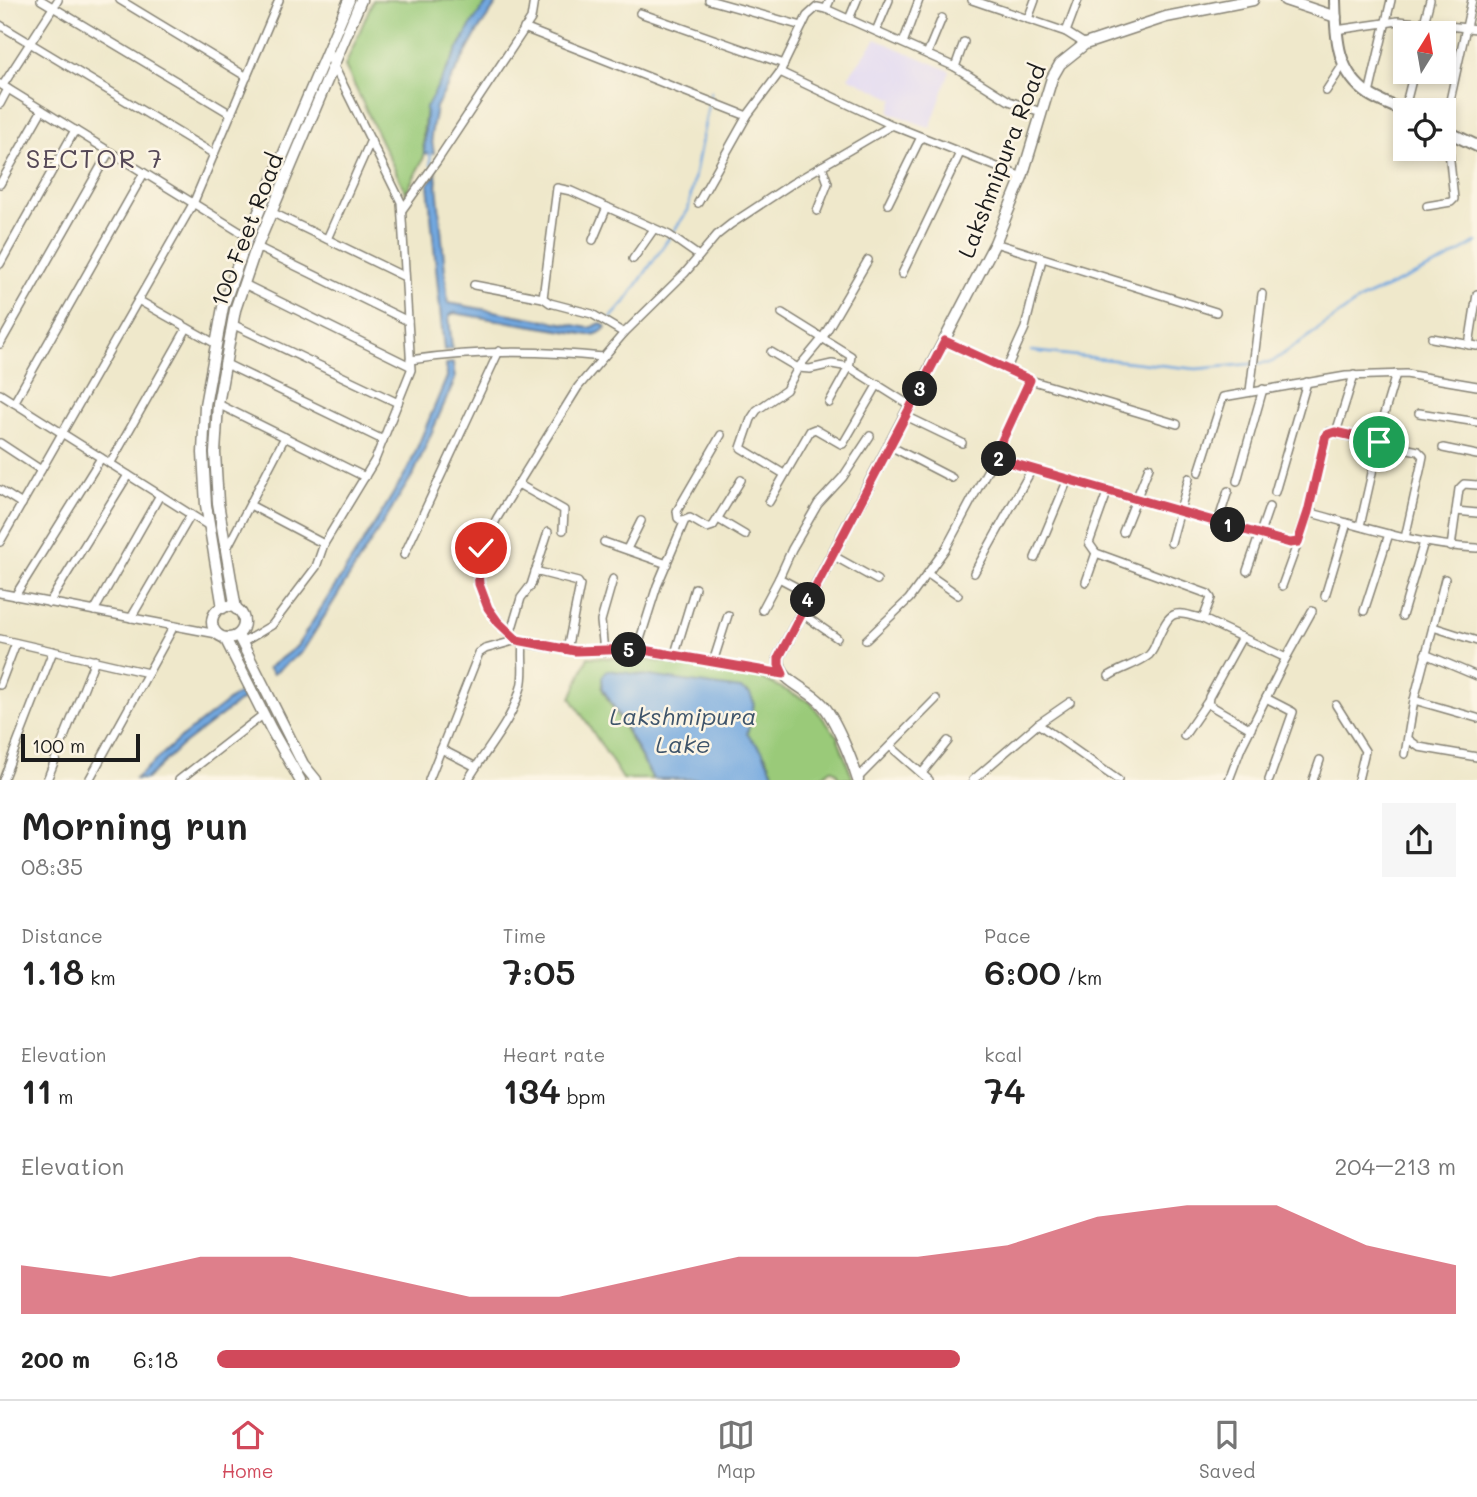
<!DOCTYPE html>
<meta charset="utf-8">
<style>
body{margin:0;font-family:Mali,sans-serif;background:#f6f6f6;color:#222;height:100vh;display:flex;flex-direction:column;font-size:26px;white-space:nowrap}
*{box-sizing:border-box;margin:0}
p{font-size:23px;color:#767676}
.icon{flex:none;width:38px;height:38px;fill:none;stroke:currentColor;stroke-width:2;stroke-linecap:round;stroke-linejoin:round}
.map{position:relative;height:780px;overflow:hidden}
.side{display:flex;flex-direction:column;background:#fff;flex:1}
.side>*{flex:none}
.needle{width:46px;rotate:11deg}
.fabs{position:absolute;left:1393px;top:21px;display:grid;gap:14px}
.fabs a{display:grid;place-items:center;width:63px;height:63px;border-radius:0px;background:#fff;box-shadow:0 4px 10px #0003;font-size:35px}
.scale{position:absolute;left:21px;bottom:18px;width:119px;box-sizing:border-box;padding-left:7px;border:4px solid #1c1c1c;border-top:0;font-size:19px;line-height:24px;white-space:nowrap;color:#1c1c1c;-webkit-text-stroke:5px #fcf5e5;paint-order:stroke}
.pin{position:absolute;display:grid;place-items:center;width:60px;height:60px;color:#fff;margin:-30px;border:4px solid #fff;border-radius:50%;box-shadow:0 2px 7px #0007}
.km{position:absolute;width:35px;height:35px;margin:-18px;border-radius:50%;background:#222;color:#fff;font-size:19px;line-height:35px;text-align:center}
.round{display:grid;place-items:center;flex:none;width:74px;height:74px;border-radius:0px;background:#f6f6f6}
.overview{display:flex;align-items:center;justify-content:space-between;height:119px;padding:0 21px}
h1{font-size:38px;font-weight:600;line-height:52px}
.stats{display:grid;grid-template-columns:repeat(3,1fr);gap:10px;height:119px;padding:7px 21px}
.stats div{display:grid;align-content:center}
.stats b{font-size:35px;font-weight:600}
.stats small{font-size:19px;font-weight:400}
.stats p{font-size:19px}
.chart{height:196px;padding:14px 21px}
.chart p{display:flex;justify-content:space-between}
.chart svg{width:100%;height:126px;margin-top:7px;fill:#d1495b;opacity:.7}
ul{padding:0 21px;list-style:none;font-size:23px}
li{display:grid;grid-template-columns:112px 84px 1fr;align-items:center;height:52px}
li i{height:18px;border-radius:9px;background:#d1495b}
.tab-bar{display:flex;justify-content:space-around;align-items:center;height:98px;border-top:2px solid #e0e0e0;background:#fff;font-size:19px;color:#767676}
.tab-bar a{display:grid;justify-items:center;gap:4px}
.tab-bar .current{color:#d1495b}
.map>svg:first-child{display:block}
.built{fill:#ded5f5}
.green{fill:#9aca79;stroke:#5b734a;stroke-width:2}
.water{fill:#72a7df;stroke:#47627e;stroke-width:2}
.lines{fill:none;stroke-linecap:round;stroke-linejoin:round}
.stream{stroke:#72a7df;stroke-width:2.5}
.street-casing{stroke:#868274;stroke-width:10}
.secondary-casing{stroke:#868274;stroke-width:13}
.primary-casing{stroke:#868274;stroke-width:14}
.street{stroke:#fff;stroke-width:7}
.secondary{stroke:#fff;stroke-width:10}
.primary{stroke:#fff;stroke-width:10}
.route-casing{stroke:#fff;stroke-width:14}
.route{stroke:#d1495b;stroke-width:9}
.labels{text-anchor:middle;stroke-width:5;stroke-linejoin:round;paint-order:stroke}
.street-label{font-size:23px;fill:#1c1c1c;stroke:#fcf5e5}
.water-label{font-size:24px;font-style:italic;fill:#3e546a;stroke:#fcf5e5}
.quarter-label{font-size:26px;letter-spacing:2px;fill:#554856;stroke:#fcf5e5}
</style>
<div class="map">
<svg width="1477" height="780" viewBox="0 0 1477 780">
<rect width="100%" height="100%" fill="#fcf5e5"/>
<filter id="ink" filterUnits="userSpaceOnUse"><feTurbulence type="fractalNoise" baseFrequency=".0143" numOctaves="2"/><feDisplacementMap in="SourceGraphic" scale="14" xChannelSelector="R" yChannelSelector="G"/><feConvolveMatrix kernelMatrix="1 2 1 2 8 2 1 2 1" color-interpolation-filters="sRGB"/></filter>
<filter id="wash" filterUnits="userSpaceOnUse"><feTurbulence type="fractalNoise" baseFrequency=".00686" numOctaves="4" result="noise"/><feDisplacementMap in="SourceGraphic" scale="28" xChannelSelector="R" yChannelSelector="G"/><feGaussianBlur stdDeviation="1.57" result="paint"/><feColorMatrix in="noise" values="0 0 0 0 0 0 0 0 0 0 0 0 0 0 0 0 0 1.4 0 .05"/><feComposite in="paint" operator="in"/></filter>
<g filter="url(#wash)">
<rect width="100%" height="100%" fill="#efe8cb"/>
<polygon class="built" points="876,39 950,71 930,128 889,112 894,99 848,77"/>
<g class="green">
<polygon points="373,0 489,0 471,25 426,108 423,134 424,157 406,193 345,66"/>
<polygon points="588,657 638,659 749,672 810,702 837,736 853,779 839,779 836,772 831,769 820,779 776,779 766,756 747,734 754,703 748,692 636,674 602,677 602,689 653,779 623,779 571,698"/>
</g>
<g class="water">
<polygon points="489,0 499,0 479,29 436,107 431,135 434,153 424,154 426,108 471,25"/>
<path d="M436 173 448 303 590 328 601 323 606 327C602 333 597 335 589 335L454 313 449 316 452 349 444 350 428 184Z"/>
<polygon points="453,363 455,379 414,473 302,652 273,674 268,668 297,646 384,509 409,467 447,377 446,364"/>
<polygon points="607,670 741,689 750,694 754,703 747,734 762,750 776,779 653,779 621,719 603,689 602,677"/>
<polygon points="241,691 244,698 181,746 146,779 135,779 179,739"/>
</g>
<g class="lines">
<g class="stream">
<polyline points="430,151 431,165"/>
<polyline points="609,320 626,301 688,210 711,92"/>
<polyline points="1031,351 1196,369 1272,362 1361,299 1443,262 1477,242"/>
</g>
</g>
</g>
<g filter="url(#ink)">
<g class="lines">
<defs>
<g id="street">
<polyline points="41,0 231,114"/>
<polyline points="120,0 247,77"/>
<polyline points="709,0 802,26"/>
<polyline points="830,0 826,9 955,67 1009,101 1041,112"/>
<polyline points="972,0 1066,32 1085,44"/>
<polyline points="640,13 784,64"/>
<polyline points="849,19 857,0"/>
<polyline points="1028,19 1035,0"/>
<polyline points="1424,23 1430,0"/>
<polyline points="0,25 214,154"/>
<polyline points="524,28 747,116"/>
<polyline points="1336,30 1398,21 1477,29"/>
<polyline points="876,31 889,0"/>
<polyline points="1066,32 1078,0"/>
<polyline points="903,43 919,0"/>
<polyline points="927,54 942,18"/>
<polyline points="955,67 964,42"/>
<polyline points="780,72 892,125 1022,177"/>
<polyline points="0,84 248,237"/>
<polyline points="3,85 58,0"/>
<polyline points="1326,91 1343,65"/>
<polyline points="1369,94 1391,0"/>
<polyline points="0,104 8,89"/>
<polyline points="1404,111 1414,72"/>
<polyline points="1444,128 1472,0"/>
<polyline points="0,184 42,110"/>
<polyline points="698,203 747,116 780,72 807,16 817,7 826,9"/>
<polyline points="888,204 921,137"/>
<polyline points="1427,206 1451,202 1454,199 1447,132"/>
<polyline points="402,210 437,161 531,19 534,0"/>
<polyline points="817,211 828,183 822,166"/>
<polyline points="271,212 405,277"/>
<polyline points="327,239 371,140"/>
<polyline points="593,240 607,207"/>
<polyline points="995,243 1216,312"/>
<polyline points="257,247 408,321"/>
<polyline points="633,259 654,229"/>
<polyline points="0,264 75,130"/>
<polyline points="902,274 960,153"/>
<polyline points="244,284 410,366"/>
<polyline points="474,285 543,298"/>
<polyline points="138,300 216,344"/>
<polyline points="782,313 851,356 849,367 829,403"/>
<polyline points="232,324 398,403"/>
<polyline points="624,333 592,314 550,303 543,298 557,188 571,191 669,235 699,256"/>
<polyline points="1432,338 1477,346"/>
<polyline points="945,341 1030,380 1177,424"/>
<polyline points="0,344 109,152"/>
<polyline points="1469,345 1477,294"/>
<polyline points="771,352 798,368 810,369 832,364 849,367 911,406"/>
<path d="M410 360C475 350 538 350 603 357"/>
<polyline points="224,363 383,440"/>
<polyline points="1006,370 1025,328 1042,259"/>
<polyline points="1250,391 1262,294"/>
<polyline points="0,394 209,526"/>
<polyline points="14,403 144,173"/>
<polyline points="218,404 365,477"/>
<polyline points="1419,413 1477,422"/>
<polyline points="906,416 962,443"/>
<polyline points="1338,426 1354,375"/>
<polyline points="1376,441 1396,374"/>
<polyline points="0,443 41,470"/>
<polyline points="890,446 952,478"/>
<polyline points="1443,448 1477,455"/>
<path d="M994 458 1290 543 1298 542 1308 512C1363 527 1420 546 1477 548"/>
<polyline points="110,464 187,328"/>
<polyline points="1199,472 1223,397 1346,376 1406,374 1477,386"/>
<polyline points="784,474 741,448 751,419 757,410 786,390 798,368 822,339 868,260"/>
<polyline points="1237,481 1263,389"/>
<polyline points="518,484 564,510 563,530"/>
<polyline points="0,490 22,504"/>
<polyline points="1108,490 1089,543 1096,553 1208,594 1211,598 1203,619 1286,658 1241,748 1229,780"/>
<polyline points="1275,492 1307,382"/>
<polyline points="769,502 810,431 815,429 841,444 843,444 878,384"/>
<polyline points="250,505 324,544"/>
<polyline points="1456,511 1477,513"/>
<polyline points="1308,512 1326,435 1329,432 1418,451 1423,456 1421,466 1405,538"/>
<polyline points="718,519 745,535"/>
<polyline points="683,522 678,518 677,511 721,435"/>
<polyline points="1218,522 1228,491"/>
<polyline points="1360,526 1379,442"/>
<polyline points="1123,532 1149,467"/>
<polyline points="0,542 193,204 279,0"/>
<polyline points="604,542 667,564"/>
<polyline points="1171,543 1189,478"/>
<polyline points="1451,547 1459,489 1464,484 1477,485"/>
<polyline points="627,549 641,521"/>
<polyline points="226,550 285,437"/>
<polyline points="404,555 499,351"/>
<polyline points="832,555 877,580"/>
<polyline points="1035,558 1068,479"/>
<polyline points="535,571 578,582 580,585 567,650"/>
<polyline points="1247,571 1269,507"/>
<polyline points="974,573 1032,469"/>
<polyline points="928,574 958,595"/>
<polyline points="1445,579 1433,627 1477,641"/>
<polyline points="1086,582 1096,553"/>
<polyline points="1282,586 1298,542"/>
<polyline points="0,593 217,634"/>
<polyline points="811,595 779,578 792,549 818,504 843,477 870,436"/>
<polyline points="15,596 101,458"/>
<polyline points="1325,596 1347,523"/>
<polyline points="49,603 128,475"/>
<polyline points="762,610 779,578"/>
<polyline points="94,611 160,495"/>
<polyline points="1364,611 1389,534"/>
<polyline points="801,613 837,638"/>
<polyline points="1402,616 1424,542"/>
<polyline points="131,618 191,515"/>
<polyline points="1433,627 1414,700 1477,718"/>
<polyline points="510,635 521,598 531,585 548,532"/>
<polyline points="1242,637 1209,697 1208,704 1251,729"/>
<polyline points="0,639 148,673"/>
<polyline points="866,640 909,599 946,548 994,458 1030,380"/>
<polyline points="242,643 272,625 316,567 324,544 375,460 411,370 401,202 327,52"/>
<polyline points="637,649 657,586 685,520 690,518 707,528 713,526 741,480"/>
<polyline points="604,652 601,621 613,579"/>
<polyline points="1425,654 1477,676"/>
<polyline points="674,657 695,588"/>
<polyline points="1286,658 1312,611"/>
<polyline points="713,662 728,615"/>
<polyline points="783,674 637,649 575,651 523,643 510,635 488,608 479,584 477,558 497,518 578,387 624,333 685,273 717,235 731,224 793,183 892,125"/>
<path d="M1109 676C1121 668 1138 664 1149 655 1153 651 1155 646 1157 640 1171 610 1172 610 1203 619"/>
<polyline points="0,685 16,643"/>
<polyline points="1266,698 1293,712 1269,780"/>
<polyline points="1336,705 1365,751 1358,780"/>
<polyline points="1038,724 1118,780"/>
<polyline points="1184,736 1208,701"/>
<polyline points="1408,739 1419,747 1477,757"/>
<polyline points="890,746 929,780"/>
<polyline points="441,749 476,767"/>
<polyline points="1405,754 1414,700"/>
<polyline points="922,773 948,741"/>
<polyline points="858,778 936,699"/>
<polyline points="3,780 53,651"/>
<polyline points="47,780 95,660"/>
<polyline points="89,780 174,626"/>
<polyline points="179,780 264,714"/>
<polyline points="429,780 479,653 485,649 517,640"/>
<path d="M468 780C486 749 512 722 521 687 525 672 521 658 523 643"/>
<polyline points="973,780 1038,724 1070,702"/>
<polyline points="1313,780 1320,760"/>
</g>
<g id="secondary">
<polyline points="1285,0 1336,17"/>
<circle cx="228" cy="622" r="16"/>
<polyline points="223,608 206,505 203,453 205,405 223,307 244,247 349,0"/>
<polyline points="236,609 218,503 215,453 218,404 235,310 255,251 361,0"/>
<polyline points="238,635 303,764 316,780"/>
<polyline points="225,638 271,729 300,780"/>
<path d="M858 780C852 760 835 718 822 704 808 687 778 683 779 657L995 243 1022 177 1052 78 1060 64 1085 44 1166 17 1253 0"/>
</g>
<g id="primary">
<path d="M1335 0C1336 36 1336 73 1370 95 1381 102 1394 106 1405 112"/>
<polyline points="1444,130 1477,146"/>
</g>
</defs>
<use href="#street" class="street-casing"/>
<use href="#secondary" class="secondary-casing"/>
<use href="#primary" class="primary-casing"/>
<use href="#street" class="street"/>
<use href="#secondary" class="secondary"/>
<use href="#primary" class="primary"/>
</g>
</g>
<g class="lines" filter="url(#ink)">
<defs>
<polyline id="route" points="481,548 477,558 479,584 488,608 498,622 517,640 575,651 638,649 783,674 779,665 779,657 945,341 1030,380 994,458 1290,543 1298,542 1308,512 1326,435 1335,432 1379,442"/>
</defs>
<use href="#route" class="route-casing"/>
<use href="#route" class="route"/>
</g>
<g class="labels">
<g class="street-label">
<text transform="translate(1002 161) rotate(-69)" y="8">Lakshmipura Road</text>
<text transform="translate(247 230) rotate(-69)" y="8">100 Feet Road</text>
</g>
<g class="water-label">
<text x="683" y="725">Lakshmipura<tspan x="683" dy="28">Lake</tspan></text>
</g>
<g class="quarter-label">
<text x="95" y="168">SECTOR 7</text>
</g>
</g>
</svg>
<div class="fabs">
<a><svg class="needle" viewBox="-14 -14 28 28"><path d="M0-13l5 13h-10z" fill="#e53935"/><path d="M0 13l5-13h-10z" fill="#767676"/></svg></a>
<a><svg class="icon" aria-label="locate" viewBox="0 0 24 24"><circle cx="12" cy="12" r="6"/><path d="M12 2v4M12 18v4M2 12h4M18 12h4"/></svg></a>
</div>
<div class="scale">100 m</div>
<div class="pin" style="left:1379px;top:442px;background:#1e9e55"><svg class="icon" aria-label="arrive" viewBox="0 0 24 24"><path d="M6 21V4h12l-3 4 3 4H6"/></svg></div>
<div class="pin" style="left:481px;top:548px;background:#d93025"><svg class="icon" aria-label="check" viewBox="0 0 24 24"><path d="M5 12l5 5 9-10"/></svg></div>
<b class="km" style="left:1228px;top:525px">1</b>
<b class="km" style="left:999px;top:459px">2</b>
<b class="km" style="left:920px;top:389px">3</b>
<b class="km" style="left:808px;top:600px">4</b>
<b class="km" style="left:629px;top:650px">5</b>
</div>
<section class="side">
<div class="overview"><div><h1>Morning run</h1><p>08:35</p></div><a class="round"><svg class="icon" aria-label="share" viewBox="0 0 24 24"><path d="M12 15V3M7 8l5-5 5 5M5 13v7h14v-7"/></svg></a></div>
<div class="stats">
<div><p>Distance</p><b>1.18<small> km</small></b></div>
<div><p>Time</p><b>7:05</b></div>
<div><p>Pace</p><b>6:00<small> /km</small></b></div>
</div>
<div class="stats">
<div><p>Elevation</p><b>11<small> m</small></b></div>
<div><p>Heart rate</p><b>134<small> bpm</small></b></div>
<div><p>kcal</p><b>74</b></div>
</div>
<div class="chart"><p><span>Elevation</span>204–213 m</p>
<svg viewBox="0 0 160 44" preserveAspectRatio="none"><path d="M0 44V27L10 31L20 24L30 24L40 31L50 38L60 38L70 31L80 24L90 24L100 24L110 20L120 10L130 6L140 6L150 20L160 27V44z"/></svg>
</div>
<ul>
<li><b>200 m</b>6:18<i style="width:60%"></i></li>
</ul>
</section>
<nav class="tab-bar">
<a class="current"><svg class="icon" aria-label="home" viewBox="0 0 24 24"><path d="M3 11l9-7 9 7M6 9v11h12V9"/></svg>Home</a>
<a><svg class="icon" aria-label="map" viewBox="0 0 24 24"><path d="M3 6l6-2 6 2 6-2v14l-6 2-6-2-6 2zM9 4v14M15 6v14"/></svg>Map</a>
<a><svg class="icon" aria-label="saved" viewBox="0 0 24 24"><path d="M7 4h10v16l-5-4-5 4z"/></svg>Saved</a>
</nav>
